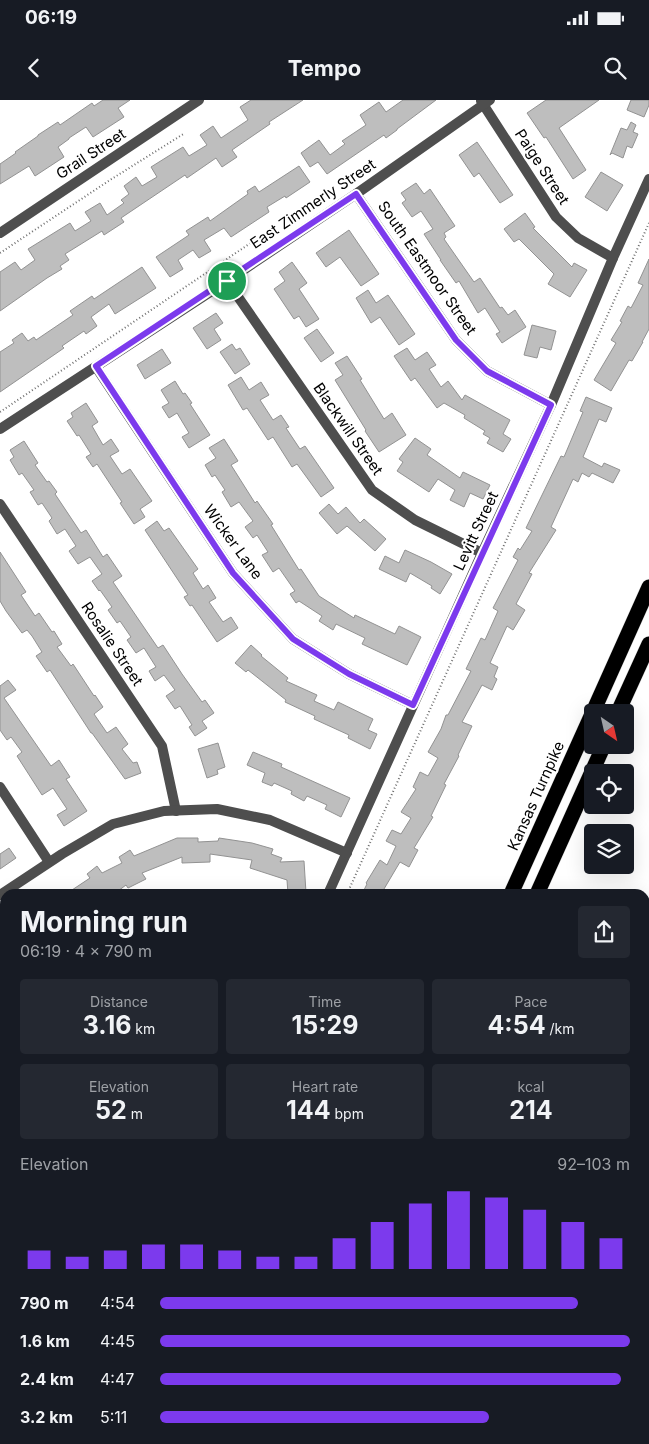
<!DOCTYPE html>
<meta charset="utf-8">
<style>
body{margin:0;font-family:Inter,sans-serif;background:#242831;color:#f1f3f6;height:100vh;display:flex;flex-direction:column;font-size:19px;white-space:nowrap}
*{box-sizing:border-box;margin:0}
p{font-size:16px;color:#9ea1a6}
.icon{flex:none;width:28px;height:28px;fill:none;stroke:currentColor;stroke-width:2;stroke-linecap:round;stroke-linejoin:round}
.map{position:relative;flex:1;overflow:hidden}
.panel{position:absolute;left:0px;top:789px;width:650px;height:556px;display:flex;flex-direction:column;background:#171b24;border-radius:15px 15px 0 0;box-shadow:0 5px 20px #0002}
.panel>*{flex:none}
.needle{width:32px;rotate:146deg}
.fabs{position:absolute;left:584px;top:604px;display:grid;gap:10px}
.fabs a{display:grid;place-items:center;width:50px;height:50px;border-radius:5px;background:#171b24;box-shadow:0 5px 20px #0002;font-size:25px}
.pin{position:absolute;display:grid;place-items:center;width:42px;height:42px;color:#fff;margin:-21px;border:2px solid #fff;border-radius:50%;box-shadow:0 1px 5px #0007}
.round{display:grid;place-items:center;flex:none;width:52px;height:52px;border-radius:5px;background:#242831}
.head{display:flex;align-items:center;justify-content:space-between;height:85px;padding:0 20px}
h1{font-size:28px;font-weight:700;line-height:38px}
.stats{display:grid;grid-template-columns:repeat(3,1fr);gap:8px;height:85px;padding:5px 20px}
.stats div{display:grid;align-content:center;border-radius:5px;background:#242831;text-align:center}
.stats b{font-size:25px;font-weight:700}
.stats small{font-size:14px;font-weight:400}
.stats p{font-size:14px}
.chart{height:140px;padding:10px 20px}
.chart p{display:flex;justify-content:space-between}
.chart svg{width:100%;height:90px;margin-top:5px;stroke:#7c3aed;stroke-width:6}
ul{padding:0 20px;list-style:none;font-size:16px}
li{display:grid;grid-template-columns:80px 60px 1fr;align-items:center;height:38px}
li i{height:12px;border-radius:6px;background:#7c3aed}
.status{display:flex;justify-content:space-between;align-items:center;height:35px;padding:0 25px;background:#171b24;direction:ltr}
.status svg{height:14px;fill:currentColor}
header{display:flex;justify-content:space-between;align-items:center;height:65px;padding:0 20px;background:#171b24;font-size:22px;font-weight:700}
.map>svg:first-child{display:block}
.lines{fill:none;stroke-linecap:round;stroke-linejoin:round}
.stream{stroke:#9c9c9c;stroke-width:4}
.building{fill:#bebebe;stroke:#929292}
.motorway-casing{stroke:#dbdbdb;stroke-width:16}
.path{stroke:#707070;stroke-width:2;stroke-dasharray:1 2.5;stroke-linecap:butt}
.minor{stroke:#4e4e4e;stroke-width:10}
.motorway{stroke:#000;stroke-width:15}
.route-casing{stroke:#fff;stroke-width:10}
.route{stroke:#7c3aed;stroke-width:6}
.labels{text-anchor:middle;stroke-width:4.5;stroke-linejoin:round;paint-order:stroke}
.street-label{font-size:15px;fill:#000;stroke:#fff}
</style>
<div class="status"><b>06:19</b><svg viewBox="0 0 49 12"><path d="M0 12V9h3v3zM5 12V6h3v6zM10 12V3h3v9zM15 12V0h3v12zM26 1h20v11H26zM47 4h2v5h-2z"/></svg></div>
<header><svg class="icon" aria-label="back" viewBox="0 0 24 24"><path d="M15 5l-7 7 7 7"/></svg>Tempo<svg class="icon" aria-label="search" viewBox="0 0 24 24"><circle cx="10" cy="10" r="6"/><path d="M15 15l6 6"/></svg></header>
<div class="map">
<svg width="649" height="1344" viewBox="0 0 649 1344">
<rect width="100%" height="100%" fill="#fff"/>
<g class="lines">
<g class="stream">
<polyline points="645,1292 649,1289"/>
<polyline points="0,1328 5,1334"/>
<polyline points="10,1340 13,1344"/>
<polyline points="589,1344 594,1340"/>
</g>
</g>
<g class="building">
<polygon points="103,0 130,0 118,8 124,17 93,37 86,27 69,38 69,39 58,47 64,57 35,76 29,66 0,84 0,64 16,53 15,52 38,36 38,35 58,22 60,25 92,3 94,6"/>
<polygon points="251,0 303,0 269,22 270,24 232,50 237,57 222,67 216,58 187,78 185,75 121,118 124,122 104,135 102,131 65,154 69,160 60,166 62,169 47,178 0,211 0,172 15,162 21,170 35,160 28,149 70,123 75,131 91,121 85,112 100,103 107,115 124,103 121,100 129,94 124,86 136,77 142,86 157,77 151,67 183,47 189,56 207,45 200,35 213,26 221,38 248,20 240,7"/>
<polygon points="403,0 436,0 397,29 397,30 386,38 384,35 327,74 318,62 310,67 301,53 319,40 330,55 345,44 342,41 366,25 360,15 379,2 386,12"/>
<polygon points="546,0 599,0 559,28 586,70 573,79 546,37 544,38 527,13"/>
<polygon points="631,0 649,0 649,5 644,17 627,10"/>
<polygon points="631,22 636,25 633,32 638,34 632,48 627,46 623,58 612,53 610,55 621,28 627,30"/>
<polygon points="477,42 513,95 500,103 479,73 474,77 459,55"/>
<polygon points="299,66 310,82 286,98 285,96 267,107 269,112 231,137 224,128 204,140 211,151 199,158 193,150 178,160 183,169 170,177 156,157 189,135 186,131 208,117 210,121 248,94 247,91 255,86 259,92"/>
<polygon points="601,72 623,85 607,111 585,97"/>
<polygon points="416,83 424,94 430,89 455,126 444,133 446,137 444,139 474,182 480,178 500,208 502,207 508,215 515,210 526,227 502,243 496,234 500,232 485,208 478,213 459,181 456,183 440,160 441,160 424,134 433,129 421,111 412,117 402,103 406,100 401,93"/>
<polygon points="525,113 535,127 533,128 572,167 574,163 587,170 570,197 548,184 554,174 519,139 514,142 504,129"/>
<polygon points="349,130 379,174 361,186 340,157 326,167 316,153"/>
<polygon points="649,159 649,229 642,242 643,242 632,261 629,260 611,291 594,280 616,243 611,240 622,222 620,221 628,206 631,208 643,185 638,183"/>
<polygon points="292,162 307,183 299,189 319,219 306,227 299,216 294,219 274,189 285,181 279,172"/>
<polygon points="142,167 156,188 115,214 109,204 91,217 97,226 86,234 84,231 62,246 64,248 0,292 0,252 14,243 12,240 22,233 28,241 34,237 36,240 73,215 70,211 92,196 94,199"/>
<polygon points="368,190 376,203 388,195 415,234 399,245 380,217 371,223 356,198"/>
<polygon points="216,213 223,223 214,229 221,240 207,249 193,228"/>
<polygon points="532,225 556,231 551,250 540,247 537,258 524,255"/>
<polygon points="317,229 334,253 321,262 304,238"/>
<polygon points="232,244 236,250 240,248 250,264 235,274 220,252"/>
<polygon points="407,248 415,260 427,252 436,265 429,269 441,287 448,281 462,300 465,295 510,320 503,334 511,339 503,352 487,343 490,338 483,334 485,331 464,318 465,315 444,303 437,308 415,278 411,281 394,256"/>
<polygon points="162,249 171,263 145,279 137,265"/>
<polygon points="347,256 362,279 360,280 384,319 392,313 406,335 379,352 365,331 366,330 335,280 343,275 335,263"/>
<polygon points="241,277 249,290 261,282 269,295 260,300 273,320 281,315 289,327 286,328 300,349 305,346 334,388 321,397 297,364 292,367 273,337 268,340 247,308 243,310 228,285"/>
<polygon points="175,281 183,294 185,293 192,303 190,304 210,335 189,348 182,337 189,333 177,313 169,318 162,307 169,303 161,290"/>
<polygon points="586,297 612,308 606,322 599,319 583,357 602,367 604,363 620,370 613,383 592,373 589,377 582,373 578,382 573,379 551,427 556,430 529,473 532,474 516,504 525,510 513,530 507,526 490,563 498,567 494,577 497,579 492,590 482,585 462,622 472,626 458,655 459,656 444,684 446,685 431,716 433,717 414,748 418,750 409,767 400,762 381,794 362,794 367,784 366,783 380,760 387,765 396,746 386,741 392,730 401,734 411,718 401,712 416,689 413,687 420,672 428,676 438,658 428,652 441,629 446,615 448,615 471,571 466,569 481,538 485,540 498,511 493,508 518,460 513,457 518,448 520,450 532,431 526,428 561,356 564,357 583,312 580,311"/>
<polygon points="86,303 98,322 92,326 103,345 111,339 119,351 110,356 122,374 130,369 152,401 140,409 145,417 134,424 120,403 122,402 97,364 93,367 86,357 91,354 79,335 77,336 67,321 73,317 71,313"/>
<polygon points="415,338 431,349 427,355 460,378 463,372 490,385 483,399 470,393 464,407 450,400 455,390 438,379 429,392 397,371 403,362 399,359"/>
<polygon points="224,339 238,361 231,365 255,403 257,401 273,424 271,425 299,470 301,469 319,496 354,518 355,515 395,534 399,526 421,537 407,565 362,544 365,538 336,524 333,530 319,521 322,516 299,501 296,503 290,494 295,491 279,468 273,472 262,455 268,452 257,435 253,438 245,427 253,421 239,402 231,407 222,392 225,390 215,375 212,377 205,365 216,358 209,348"/>
<polygon points="24,341 38,363 35,365 47,382 49,381 57,392 55,394 81,433 86,430 103,457 107,454 122,476 113,482 158,548 163,545 182,574 202,602 205,600 214,613 202,621 207,628 195,636 189,627 192,625 180,606 175,609 166,596 175,590 164,575 155,581 149,571 156,567 144,548 136,553 127,540 131,537 120,521 117,523 108,510 112,507 100,490 99,491 92,481 102,474 90,457 78,464 69,451 76,446 65,429 57,434 49,421 52,418 42,403 38,405 30,392 34,390 22,373 19,375 10,360 14,357 10,350"/>
<polygon points="329,404 338,414 346,407 360,423 364,419 386,439 375,451 347,426 337,434 319,413"/>
<polygon points="157,421 164,431 169,428 198,469 193,473 203,489 208,485 216,498 209,502 223,522 231,517 238,528 217,542 192,505 190,506 184,497 188,495 145,430"/>
<polygon points="405,450 431,462 452,474 440,494 431,488 432,486 410,473 406,482 379,469 385,456 399,463"/>
<polygon points="0,452 26,492 21,495 35,516 39,513 52,532 54,531 62,544 57,547 71,566 73,564 94,596 95,595 103,607 94,614 107,633 116,627 128,644 122,649 133,663 137,662 141,673 125,679 92,633 91,633 50,570 47,572 36,556 42,552 32,536 27,530 22,533 6,511 0,501"/>
<polygon points="251,545 262,555 261,556 288,578 286,581 317,595 314,601 334,610 338,602 373,619 368,630 377,634 370,649 348,638 349,635 314,619 315,616 285,602 286,600 248,570 246,572 235,563"/>
<polygon points="8,580 16,590 4,598 51,666 59,660 70,677 66,679 87,711 64,726 57,715 67,709 53,688 42,695 17,656 22,652 11,637 7,640 0,630 0,586"/>
<polygon points="218,643 225,667 217,670 218,674 207,678 198,649"/>
<polygon points="253,652 282,664 281,667 350,698 341,717 325,709 327,705 307,696 304,701 291,694 292,691 274,683 272,686 262,682 265,673 247,665"/>
<polygon points="177,738 198,738 198,742 218,741 219,738 252,743 273,749 271,754 282,758 280,762 304,761 306,793 288,794 287,780 250,768 252,760 210,754 210,762 182,763 182,757 142,773 146,779 128,788 126,785 114,794 66,794 90,778 87,774 97,766 102,773 122,763 119,757 130,750 134,756"/>
<polygon points="9,748 16,758 0,769 0,754"/>
</g>
<g class="lines">
<defs>
<g id="motorway">
<polyline points="593,612 649,487"/>
<polyline points="618,612 649,544"/>
<polyline points="511,794 592,614"/>
<polyline points="537,794 604,645"/>
<polyline points="262,1344 264,1340"/>
<polyline points="287,1344 289,1340"/>
</g>
</defs>
<use href="#motorway" class="motorway-casing"/>
<g class="path">
<polyline points="0,153 110,80 185,33"/>
<polyline points="0,312 258,138"/>
<polyline points="347,794 649,123"/>
</g>
<g class="minor">
<polyline points="481,1 556,117 578,138 613,158"/>
<polyline points="356,94 456,240 487,271 551,305"/>
<polyline points="0,133 199,0"/>
<polyline points="227,181 372,390 415,420 482,453"/>
<polyline points="96,267 233,473 293,539 349,574 413,605"/>
<polyline points="0,329 227,181 356,94 490,0"/>
<polyline points="0,404 162,646 176,711"/>
<polyline points="0,687 49,762"/>
<polyline points="328,794 482,453 551,305 613,158 649,79"/>
<polyline points="0,795 62,754 113,724 164,711 217,709 270,720 347,753"/>
<polyline points="0,991 5,987"/>
<polyline points="645,1094 649,1091"/>
<polyline points="0,1187 5,1184"/>
<polyline points="452,1344 460,1340"/>
</g>
<use href="#motorway" class="motorway"/>
</g>
<g class="lines">
<defs>
<polygon id="route" points="356,94 456,240 487,271 551,305 413,605 349,574 293,539 233,473 96,266"/>
</defs>
<use href="#route" class="route-casing"/>
<use href="#route" class="route"/>
</g>
<g class="labels">
<g class="street-label">
<text transform="translate(91 54) rotate(-33)" y="5">Grail Street</text>
<text transform="translate(542 67) rotate(57)" y="5">Paige Street</text>
<text transform="translate(313 104) rotate(-34)" y="5">East Zimmerly Street</text>
<text transform="translate(427 168) rotate(55)" y="5">South Eastmoor Street</text>
<text transform="translate(348 329) rotate(55)" y="5">Blackwill Street</text>
<text transform="translate(476 431) rotate(-65)" y="5">Levitt Street</text>
<text transform="translate(233 442) rotate(54)" y="5">Wicker Lane</text>
<text transform="translate(112 544) rotate(56)" y="5">Rosalie Street</text>
<text transform="translate(536 696) rotate(-66)" y="5">Kansas Turnpike</text>
</g>
</g>
</svg>
<div class="fabs">
<a><svg class="needle" viewBox="-14 -14 28 28"><path d="M0-13l5 13h-10z" fill="#e53935"/><path d="M0 13l5-13h-10z" fill="#9ea1a6"/></svg></a>
<a><svg class="icon" aria-label="locate" viewBox="0 0 24 24"><circle cx="12" cy="12" r="6"/><path d="M12 2v4M12 18v4M2 12h4M18 12h4"/></svg></a>
<a><svg class="icon" aria-label="layers" viewBox="0 0 24 24"><path d="M12 4l9 5-9 5-9-5zM3 14l9 5 9-5"/></svg></a>
</div>
<div class="pin" style="left:227px;top:181px;background:#1e9e55"><svg class="icon" aria-label="arrive" viewBox="0 0 24 24"><path d="M6 21V4h12l-3 4 3 4H6"/></svg></div>
<section class="panel">
<div class="head"><div><h1>Morning run</h1><p>06:19 · 4 × 790 m</p></div><a class="round"><svg class="icon" aria-label="share" viewBox="0 0 24 24"><path d="M12 15V3M7 8l5-5 5 5M5 13v7h14v-7"/></svg></a></div>
<div class="stats">
<div><p>Distance</p><b>3.16<small> km</small></b></div>
<div><p>Time</p><b>15:29</b></div>
<div><p>Pace</p><b>4:54<small> /km</small></b></div>
</div>
<div class="stats">
<div><p>Elevation</p><b>52<small> m</small></b></div>
<div><p>Heart rate</p><b>144<small> bpm</small></b></div>
<div><p>kcal</p><b>214</b></div>
</div>
<div class="chart"><p><span>Elevation</span>92–103 m</p>
<svg viewBox="0 0 160 44" preserveAspectRatio="none"><path d="M5 44V35M15 44V38M25 44V35M35 44V32M45 44V32M55 44V35M65 44V38M75 44V38M85 44V29M95 44V21M105 44V12M115 44V6M125 44V9M135 44V15M145 44V21M155 44V29"/></svg>
</div>
<ul>
<li><b>790 m</b>4:54<i style="width:89%"></i></li>
<li><b>1.6 km</b>4:45<i style="width:100%"></i></li>
<li><b>2.4 km</b>4:47<i style="width:98%"></i></li>
<li><b>3.2 km</b>5:11<i style="width:70%"></i></li>
</ul>
</section>
</div>
